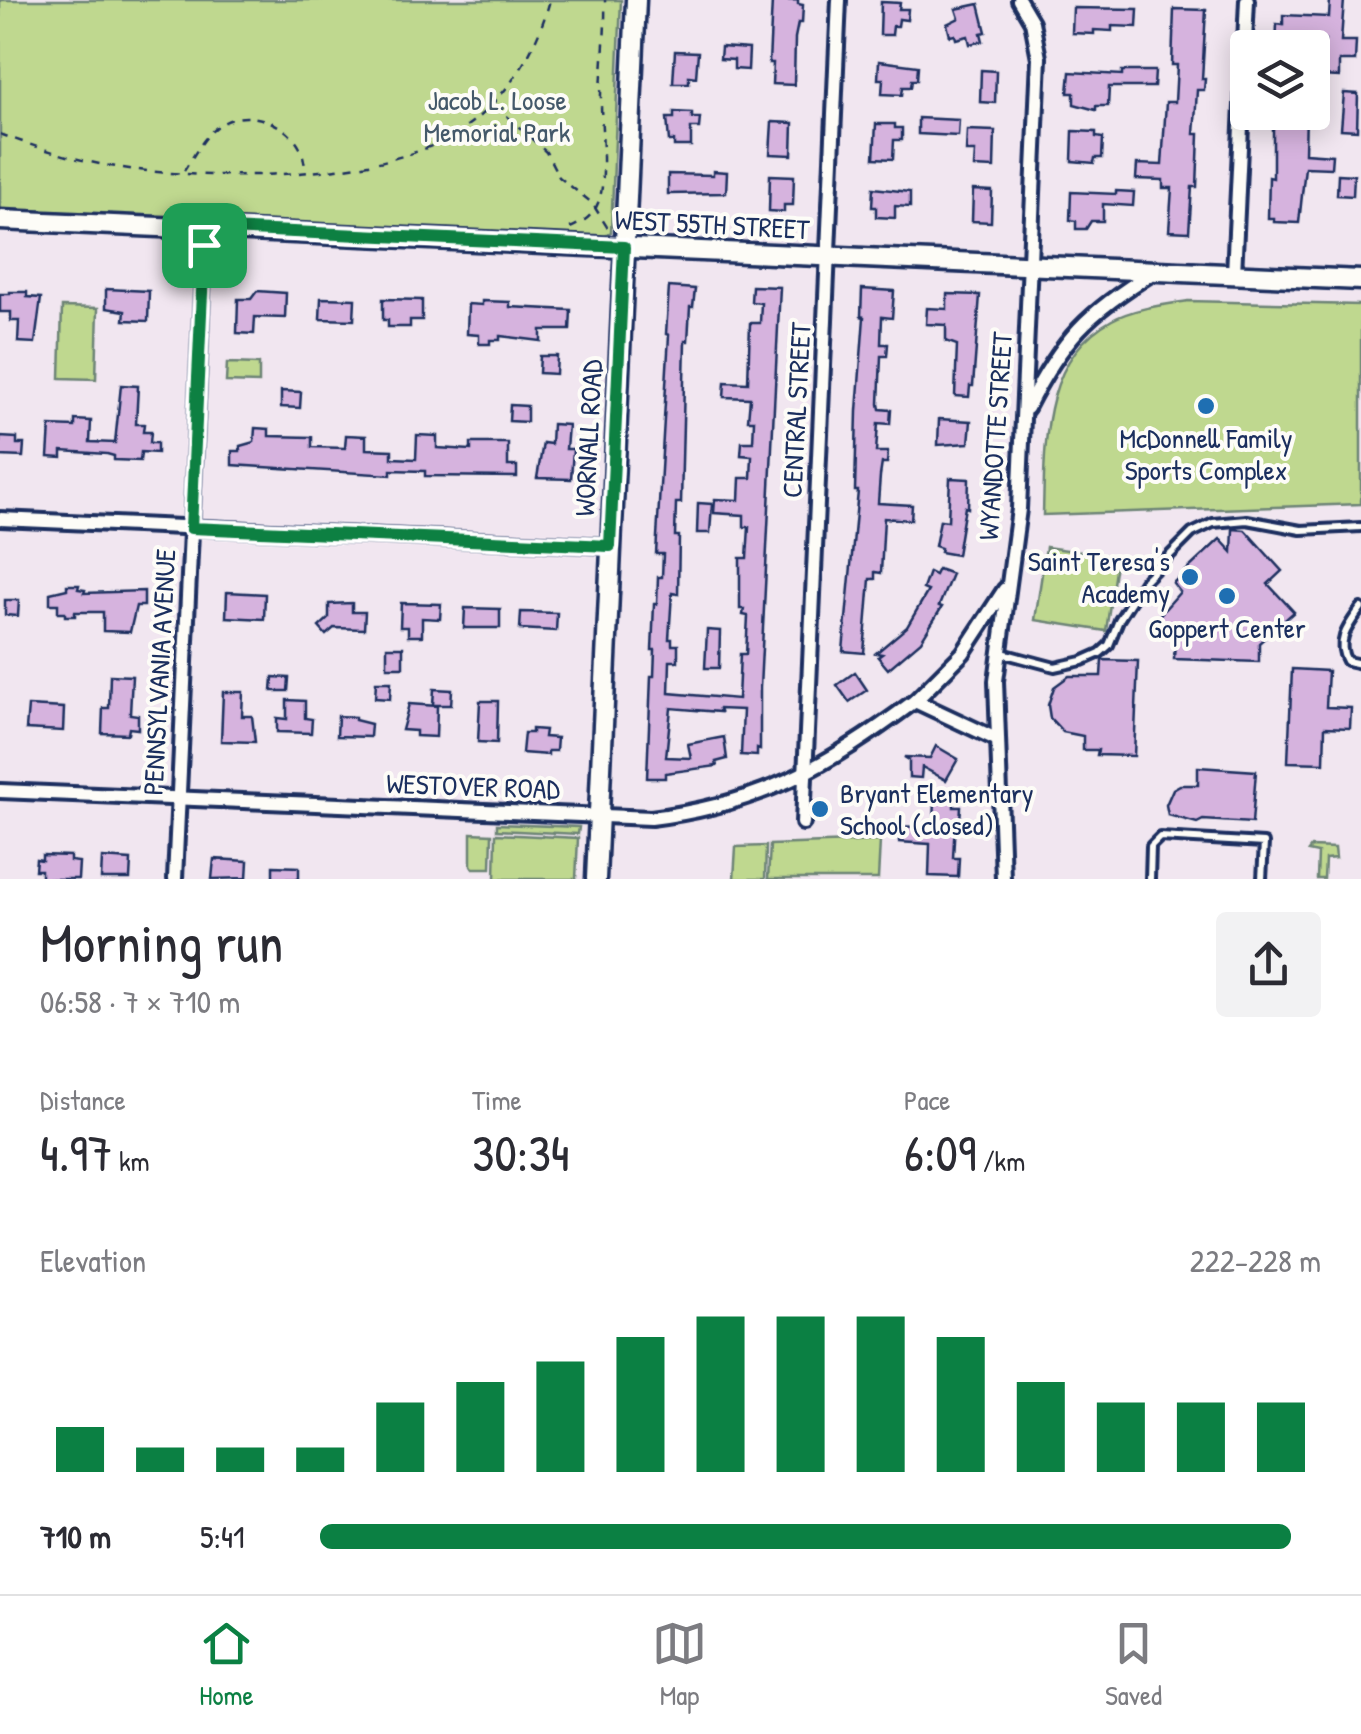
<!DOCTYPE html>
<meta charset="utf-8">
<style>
body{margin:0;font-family:"Patrick Hand",sans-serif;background:#f2f2f3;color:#2b2b33;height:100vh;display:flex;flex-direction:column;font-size:38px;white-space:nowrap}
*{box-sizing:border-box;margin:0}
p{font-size:32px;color:#7c7c81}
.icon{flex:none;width:55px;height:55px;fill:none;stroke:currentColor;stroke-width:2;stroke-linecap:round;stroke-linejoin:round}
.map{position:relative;height:879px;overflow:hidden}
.drawer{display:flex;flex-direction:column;background:#fff;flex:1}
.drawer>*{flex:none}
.fabs{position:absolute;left:1230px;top:30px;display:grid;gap:20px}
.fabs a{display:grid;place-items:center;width:100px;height:100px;border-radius:10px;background:#fff;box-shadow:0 5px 25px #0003;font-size:50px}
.pin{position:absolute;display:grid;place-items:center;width:85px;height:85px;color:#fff;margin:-42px;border-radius:20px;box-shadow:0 5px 15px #0006}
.round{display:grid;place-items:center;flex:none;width:105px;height:105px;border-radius:10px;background:#f2f2f3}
.head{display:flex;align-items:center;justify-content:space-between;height:170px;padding:0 40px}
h1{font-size:55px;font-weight:600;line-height:75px}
.metrics{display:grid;grid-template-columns:repeat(3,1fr);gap:15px;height:170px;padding:10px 40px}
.metrics div{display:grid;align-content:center}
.metrics b{font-size:50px;font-weight:600}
.metrics small{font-size:28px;font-weight:400}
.metrics p{font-size:28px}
.chart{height:280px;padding:20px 40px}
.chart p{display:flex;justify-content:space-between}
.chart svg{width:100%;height:180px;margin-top:10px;stroke:#0b8043;stroke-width:6}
ul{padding:0 40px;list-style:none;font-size:32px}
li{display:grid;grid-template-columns:160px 120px 1fr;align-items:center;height:75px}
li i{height:25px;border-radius:12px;background:#0b8043}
.tab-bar{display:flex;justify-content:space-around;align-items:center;height:140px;border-top:2px solid #e1e1e2;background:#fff;font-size:28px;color:#7c7c81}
.tab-bar a{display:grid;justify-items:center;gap:5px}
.tab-bar .current{color:#0b8043}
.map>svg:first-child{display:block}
.green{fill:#bfd88f;stroke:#6d8476;stroke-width:2.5}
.building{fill:#d6b3de;stroke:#1b2f5e;stroke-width:2.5}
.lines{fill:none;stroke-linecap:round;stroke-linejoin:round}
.service-casing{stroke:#1b2f5e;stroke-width:14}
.minor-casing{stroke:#1b2f5e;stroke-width:20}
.secondary-casing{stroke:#1b2f5e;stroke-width:25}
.path{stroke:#1b2f5e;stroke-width:2.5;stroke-dasharray:8 8;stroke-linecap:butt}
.service{stroke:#fdfcf7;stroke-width:6}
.minor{stroke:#fdfcf7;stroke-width:12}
.secondary{stroke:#fdfcf7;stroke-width:18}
.route-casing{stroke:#fff;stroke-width:20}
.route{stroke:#0b8043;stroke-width:12}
.poi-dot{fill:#1f6fb2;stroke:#fdfcf7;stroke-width:4}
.labels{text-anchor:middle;stroke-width:8;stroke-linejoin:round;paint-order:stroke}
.park-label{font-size:28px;fill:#44596a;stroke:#fdfcf7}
.street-label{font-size:28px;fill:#1b2f5e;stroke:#fdfcf7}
.poi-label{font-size:28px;fill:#1b2f5e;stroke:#fdfcf7}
</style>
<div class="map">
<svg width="1361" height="879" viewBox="0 0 1361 879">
<rect width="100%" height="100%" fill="#f1e6f0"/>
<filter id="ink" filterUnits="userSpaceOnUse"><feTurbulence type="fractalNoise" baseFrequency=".01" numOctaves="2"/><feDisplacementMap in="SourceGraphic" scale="20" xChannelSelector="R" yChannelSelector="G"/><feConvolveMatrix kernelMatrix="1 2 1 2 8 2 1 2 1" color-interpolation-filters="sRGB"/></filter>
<g filter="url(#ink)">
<g class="green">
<polygon points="0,0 621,0 611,232 603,238 0,212"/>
<path d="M1188 301 1361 305V504L1043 515C1045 446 1041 358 1112 320 1135 308 1163 305 1188 301Z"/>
<polygon points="62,307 98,308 96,379 60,378"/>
<polygon points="227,363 259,364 259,383 226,382"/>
<polygon points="1046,547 1117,557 1106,631 1035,620"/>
<polygon points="497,824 579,827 578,834 497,830"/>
<polygon points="471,833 492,834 491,868 473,868 471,865"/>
<polygon points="496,834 578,838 576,879 495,879"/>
<polygon points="880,841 878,879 768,879 770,845"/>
<polygon points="766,846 765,879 734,879 736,847"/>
<polygon points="1311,847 1335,848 1336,858 1325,859 1324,879 1317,879 1318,853 1308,851"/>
</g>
<g class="building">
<polygon points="798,0 798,4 803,5 802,23 798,23 795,38 794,85 772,84 773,63 769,63 772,1"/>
<polygon points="1330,0 1344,0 1341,41 1356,41 1355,61 1339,61 1339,77 1321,76 1325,40 1303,39 1303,48 1276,48 1277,24 1283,25 1283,15 1329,17"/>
<polygon points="881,2 900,3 899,9 908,9 907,20 899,19 898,26 893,26 892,35 880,35"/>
<polygon points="979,4 986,32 981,33 983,41 970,44 968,36 956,39 955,35 950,36 947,24 959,18 956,9"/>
<polygon points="1073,8 1138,9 1137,27 1112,26 1112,31 1094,30 1094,34 1072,33"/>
<polygon points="1174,9 1206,10 1202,79 1205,79 1204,90 1197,90 1196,106 1194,134 1199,134 1197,187 1192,187 1189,232 1169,231 1172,188 1163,188 1163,180 1136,179 1137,164 1162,165 1166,102 1175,102 1177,65 1172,65"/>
<polygon points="721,47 749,49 748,70 734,69 734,60 720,59"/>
<polygon points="675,51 698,52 696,77 689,76 689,83 673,83"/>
<polygon points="879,61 918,66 917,80 912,80 911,87 903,87 902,95 882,94 883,79 878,79"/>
<polygon points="981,70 996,71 995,103 980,102"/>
<polygon points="1122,71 1155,71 1154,87 1109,87 1108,106 1096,106 1096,110 1074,104 1074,93 1068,93 1070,72 1122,75"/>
<polygon points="1344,93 1358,94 1357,130 1341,129"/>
<polygon points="674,112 692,113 692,118 700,118 699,128 691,128 691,146 674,146 674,141 669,141 667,118 674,118"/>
<polygon points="1273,112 1306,112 1305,153 1332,155 1331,168 1305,167 1299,223 1274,222 1274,218 1268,218 1269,177 1273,178"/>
<polygon points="918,118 959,120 958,136 918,134"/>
<polygon points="772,122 793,123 792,155 770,154"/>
<polygon points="876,124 895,124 895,128 902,128 902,140 894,140 893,159 874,158"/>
<polygon points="967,130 995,131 994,168 974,167 975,152 966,152"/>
<polygon points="1073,131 1096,132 1096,137 1103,138 1102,158 1095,158 1094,163 1072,161"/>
<polygon points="713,171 727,172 726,193 668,194 668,174 713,175"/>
<polygon points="1338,174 1354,175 1353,196 1337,195"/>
<polygon points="770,175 794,176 793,205 784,205 784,212 769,211"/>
<polygon points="873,188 910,192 910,207 895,206 895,218 876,217 876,207 872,207"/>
<polygon points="973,190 992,191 991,222 972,221"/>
<polygon points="1116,191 1134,192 1133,206 1103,204 1103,221 1091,221 1086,229 1076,229 1076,221 1070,220 1071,192 1116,194"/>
<polygon points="752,286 780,287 760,688 760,750 757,749 757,756 741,755 743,710 719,709 720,712 671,708 666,757 691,758 688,744 724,737 727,759 716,762 717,766 665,773 665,778 647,778 651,676 654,676 655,650 652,650 654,604 657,604 658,577 662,577 663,554 656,554 669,335 666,334 669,287 695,289 693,307 690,307 688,341 685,341 681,503 676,503 675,536 679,536 678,594 672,593 669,639 672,639 672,645 678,645 678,661 670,661 669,693 738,699 740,654 746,654 748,616 743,615 744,609 740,609 740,558 747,558 749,527 744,527 744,515 714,513 715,499 739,500 740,478 751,478 752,456 741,455 742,442 753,442 754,420 748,420 750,398 724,397 725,382 748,383 750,323 760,323 761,303 751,302"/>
<polygon points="106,289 149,291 148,321 124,320 125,311 106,308"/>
<polygon points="862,289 894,291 892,318 882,317 881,344 888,344 887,356 881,356 879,404 880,409 891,410 890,424 878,423 876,452 888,452 887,463 882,463 880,476 878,503 912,505 911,520 884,518 881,573 875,572 875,579 870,579 864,653 843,651 858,491 855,491 857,411 864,317 861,316"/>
<polygon points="257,291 286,293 285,318 255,317 254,334 237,333 238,299 251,299"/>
<polygon points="10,292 27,292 27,297 41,298 35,343 18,342 19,321 11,321 11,312 0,312 0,294 10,294"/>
<polygon points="947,294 980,295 973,386 970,386 969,397 955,396 957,345 946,341 946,325 926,324 927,308 947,309"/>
<polygon points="321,298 355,299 354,320 320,319"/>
<polygon points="383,299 422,300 422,320 410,320 410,327 388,327 388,320 383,320"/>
<polygon points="482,301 510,302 510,307 571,310 570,330 541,330 541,341 500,336 500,340 490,340 490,344 479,344 479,335 467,334 468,304 482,305"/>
<polygon points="540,356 557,356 556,374 539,373"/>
<polygon points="121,385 138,386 136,424 144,424 143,432 151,432 150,443 157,443 157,453 141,452 140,461 114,460 114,456 107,454 62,451 62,458 48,457 50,426 75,427 75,420 91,421 90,442 115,443"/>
<polygon points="281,391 301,392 300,408 281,407"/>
<polygon points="510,405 527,406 527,422 509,421"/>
<polygon points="939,419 971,421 969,443 938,445"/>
<polygon points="552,424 568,425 566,449 573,449 571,479 537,478 543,443 551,444"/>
<polygon points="255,428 269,429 269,436 312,437 312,447 345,448 346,435 366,436 366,449 392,450 392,458 416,459 417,435 437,436 437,448 471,450 471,443 508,443 508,466 517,466 517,477 425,476 425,471 391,470 391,475 232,465 232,451 240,451 240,446 254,442"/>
<polygon points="0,437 17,438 17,444 24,444 23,457 0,456"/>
<polygon points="950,478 969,479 968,508 965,507 957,555 940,552 941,548 935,546 940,520 948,521"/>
<polygon points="698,503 712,504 710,533 697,533"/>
<polygon points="1233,529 1245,530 1282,571 1268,584 1294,612 1259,643 1259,662 1174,659 1175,640 1156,619 1180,592 1173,583 1220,539 1232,552"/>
<polygon points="938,569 952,574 939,606 942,607 921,641 888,669 878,657 882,654 876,653 907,627 928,591 923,589 929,572 935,575"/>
<polygon points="67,585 79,585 78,589 85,590 84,593 144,591 144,606 136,606 130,632 103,631 103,612 75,612 75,616 65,616 65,613 58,613 58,604 50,604 50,593 67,589"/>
<polygon points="227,592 265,594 264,619 226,617"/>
<polygon points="5,600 19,600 18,616 5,615"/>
<polygon points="352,603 352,612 365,612 364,629 334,628 326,635 319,627 329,618 329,604"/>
<polygon points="401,603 441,604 440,619 422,618 422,636 408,636 408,627 400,627"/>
<polygon points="465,608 500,609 500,628 464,628"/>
<polygon points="521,612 557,613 556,631 520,629"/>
<polygon points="707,630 720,631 719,668 705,668"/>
<rect x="387" y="647" width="16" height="20"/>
<polygon points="1102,660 1138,661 1134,756 1097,755 1098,750 1083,750 1083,736 1063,732 1050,718 1048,705 1054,687 1069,676 1101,676"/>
<polygon points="1292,669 1328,671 1326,707 1351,708 1350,728 1325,727 1324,763 1288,762"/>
<polygon points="855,672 867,690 849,702 837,685"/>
<polygon points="110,675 132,676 130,714 138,715 138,729 129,728 128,734 102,733 103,708 109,708"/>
<polygon points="273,677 289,678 288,691 272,691"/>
<polygon points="376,682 391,682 390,699 375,698"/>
<polygon points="434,689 452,690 451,705 433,705"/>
<polygon points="223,692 243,692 242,716 252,716 255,742 221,741"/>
<polygon points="287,700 305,701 305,718 312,719 311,733 277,732 277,718 287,719"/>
<polygon points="480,701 498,701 497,743 478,742"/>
<polygon points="409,704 437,706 436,737 416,736 416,731 402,730"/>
<polygon points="28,706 64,708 63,731 26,729"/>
<polygon points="338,716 355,717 355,720 371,724 370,737 337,736"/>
<polygon points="532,729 545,730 544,737 557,738 556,751 548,751 548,755 522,753 524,733 532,733"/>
<polygon points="936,746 958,759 946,780 922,767 921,778 909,777 909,760 904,757 930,758"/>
<polygon points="1198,767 1256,771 1252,823 1203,820 1197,823 1168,815 1166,805 1173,789 1180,785 1198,785"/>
<polygon points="935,797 954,798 954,807 961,807 960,821 955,821 953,858 959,858 958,877 929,876 930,844 899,842 899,826 934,828"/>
<polygon points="42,855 70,856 70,861 79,862 78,879 41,879 41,870 35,870 36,859 42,860"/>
<polygon points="102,858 131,860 130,879 101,879"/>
<polygon points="214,859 248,861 247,878 212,879"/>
<polygon points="273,866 299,867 299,879 273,879"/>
</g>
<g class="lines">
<defs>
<g id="service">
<path d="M1361 608C1349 625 1335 641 1347 661L1361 664"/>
<polyline points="1002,653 1055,667 1082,661 1100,653 1109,645 1119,620 1144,581 1192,533 1213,523 1247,520 1301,530 1361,527"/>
<polyline points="1150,879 1151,846 1160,837 1264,843 1262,879"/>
</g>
<g id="minor">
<polyline points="1234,274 1247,0"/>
<path d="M1027 408C1062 339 1088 312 1154 272"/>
<polyline points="0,519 610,546"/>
<polyline points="915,701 963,653 1005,589"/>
<path d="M0 791 651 818C762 804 826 767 915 701L996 739"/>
<polyline points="803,823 839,0"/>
<polyline points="175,879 205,228"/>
<polyline points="1003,879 996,681 1019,509 1039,58 1032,22 1019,0"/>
</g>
<g id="secondary">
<polyline points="0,220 1361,280"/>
<polyline points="596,879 636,0"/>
</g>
</defs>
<use href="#service" class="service-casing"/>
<use href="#minor" class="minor-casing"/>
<use href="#secondary" class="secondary-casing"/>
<g class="path">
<polyline points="495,105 546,152 559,177 592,203 609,230"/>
<path d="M0 134C36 147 72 159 110 166 196 181 364 181 442 141 498 113 534 59 550 0"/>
<path d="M184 171C195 154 206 131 225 122 250 109 287 123 300 148 304 155 304 164 306 171"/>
<path d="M570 228C582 223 593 216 598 203 608 182 600 120 601 94 602 62 606 32 605 0"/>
</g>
<use href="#service" class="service"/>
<use href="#minor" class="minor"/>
<use href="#secondary" class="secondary"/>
</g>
</g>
<g class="lines" filter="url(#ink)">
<defs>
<polygon id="route" points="205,228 624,247 610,546 191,528"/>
</defs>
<use href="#route" class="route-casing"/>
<use href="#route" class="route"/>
</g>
<g class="poi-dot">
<circle cx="1206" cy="406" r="10"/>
<circle cx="1190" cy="577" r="10"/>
<circle cx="1227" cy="596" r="10"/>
<circle cx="820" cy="809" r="10"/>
</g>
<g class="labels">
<g class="park-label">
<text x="497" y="110">Jacob L. Loose<tspan x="497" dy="32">Memorial Park</tspan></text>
</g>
<g class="street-label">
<text transform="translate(712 224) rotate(3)" y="10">WEST 55TH STREET</text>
<text transform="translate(796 410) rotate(-87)" y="10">CENTRAL STREET</text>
<text transform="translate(995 436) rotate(-86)" y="10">WYANDOTTE STREET</text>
<text transform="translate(588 438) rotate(-87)" y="10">WORNALL ROAD</text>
<text transform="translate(159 672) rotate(-87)" y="10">PENNSYLVANIA AVENUE</text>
<text transform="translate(473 786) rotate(2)" y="10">WESTOVER ROAD</text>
</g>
<g class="poi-label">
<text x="1206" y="448">McDonnell Family<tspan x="1206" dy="32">Sports Complex</tspan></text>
<text x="1170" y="571" text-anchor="end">Saint Teresa's<tspan x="1170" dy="32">Academy</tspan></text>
<text x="1227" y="638">Goppert Center</text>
<text x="840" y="803" text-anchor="start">Bryant Elementary<tspan x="840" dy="32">School (closed)</tspan></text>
</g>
</g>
</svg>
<div class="fabs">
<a><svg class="icon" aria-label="layers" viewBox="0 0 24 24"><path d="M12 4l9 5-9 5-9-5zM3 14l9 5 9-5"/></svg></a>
</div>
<div class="pin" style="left:204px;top:245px;background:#1e9e55"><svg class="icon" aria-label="arrive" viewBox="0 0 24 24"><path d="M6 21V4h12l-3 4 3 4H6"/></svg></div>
</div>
<section class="drawer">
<div class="head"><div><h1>Morning run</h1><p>06:58 · 7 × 710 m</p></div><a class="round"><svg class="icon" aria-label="share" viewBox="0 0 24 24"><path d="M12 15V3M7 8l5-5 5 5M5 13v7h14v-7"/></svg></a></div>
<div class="metrics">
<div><p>Distance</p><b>4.97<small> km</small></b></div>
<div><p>Time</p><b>30:34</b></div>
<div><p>Pace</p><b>6:09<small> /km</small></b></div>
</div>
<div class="chart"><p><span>Elevation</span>222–228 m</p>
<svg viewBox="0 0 160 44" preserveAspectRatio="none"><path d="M5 44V33M15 44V38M25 44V38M35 44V38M45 44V27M55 44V22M65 44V17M75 44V11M85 44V6M95 44V6M105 44V6M115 44V11M125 44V22M135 44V27M145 44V27M155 44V27"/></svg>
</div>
<ul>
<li><b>710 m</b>5:41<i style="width:97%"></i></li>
</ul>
</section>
<nav class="tab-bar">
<a class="current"><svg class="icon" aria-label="home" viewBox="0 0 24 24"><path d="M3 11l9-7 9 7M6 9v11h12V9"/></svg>Home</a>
<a><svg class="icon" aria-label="map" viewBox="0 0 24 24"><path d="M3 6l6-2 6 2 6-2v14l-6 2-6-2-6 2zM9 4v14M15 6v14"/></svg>Map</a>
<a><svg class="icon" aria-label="saved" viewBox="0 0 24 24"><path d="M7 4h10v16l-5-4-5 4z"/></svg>Saved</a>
</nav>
